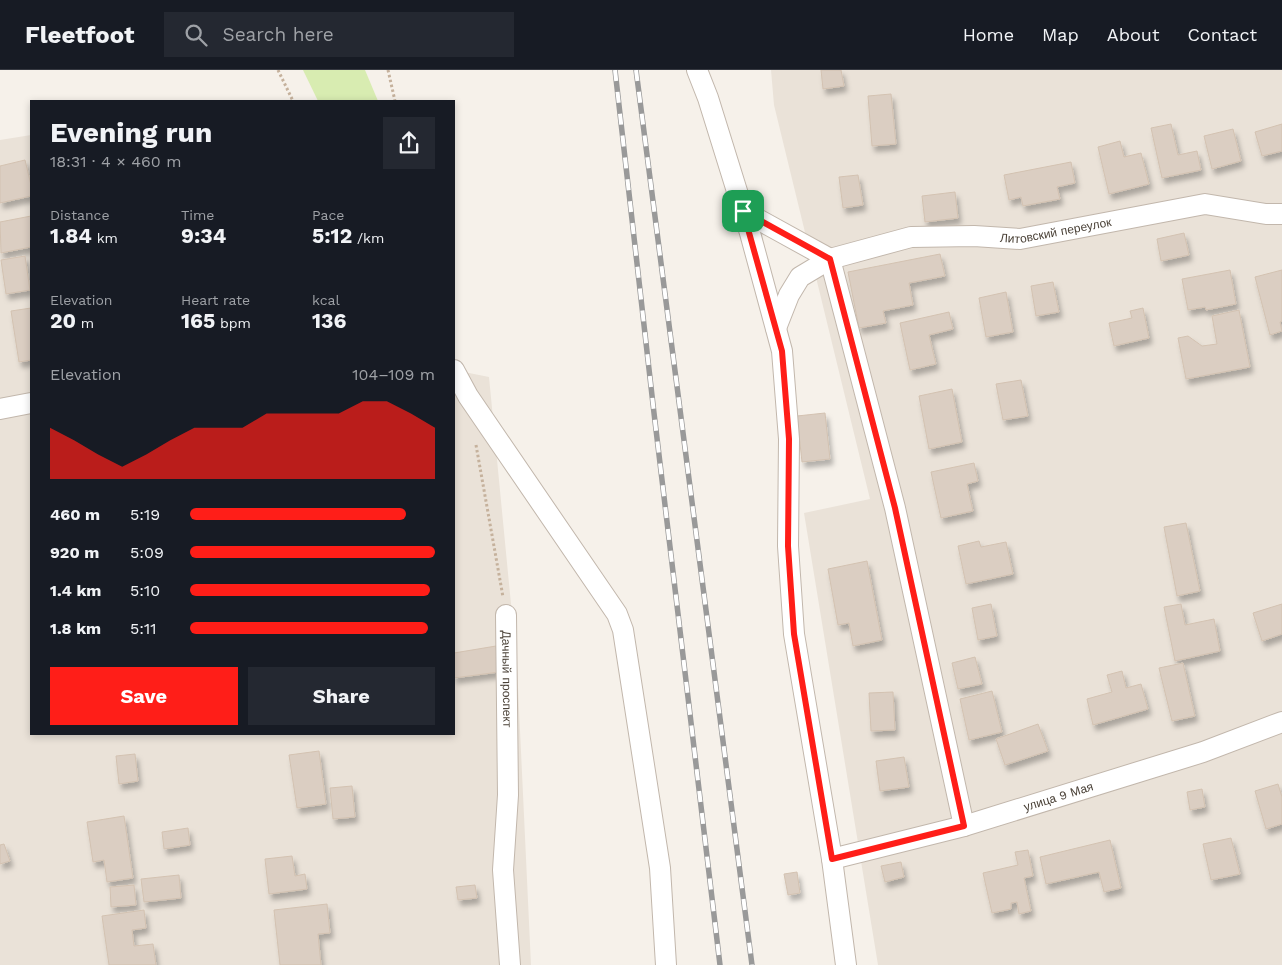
<!DOCTYPE html>
<meta charset="utf-8">
<style>
body{margin:0;font-family:"Work Sans",sans-serif;background:#242831;color:#f1f3f6;height:100vh;display:flex;flex-direction:column;font-size:19px;white-space:nowrap}
*{box-sizing:border-box;margin:0}
p{font-size:16px;color:#9ea1a6}
.icon{flex:none;width:28px;height:28px;fill:none;stroke:currentColor;stroke-width:2;stroke-linecap:round;stroke-linejoin:round}
.map{position:relative;flex:1;overflow:hidden}
.panel{position:absolute;left:30px;top:30px;width:425px;height:635px;display:flex;flex-direction:column;background:#171b24;border-radius:0px;box-shadow:0 2px 8px #0003}
.panel>*{flex:none}
.pin{position:absolute;display:grid;place-items:center;width:42px;height:42px;color:#fff;margin:-21px;border-radius:10px;box-shadow:0 2px 8px #0006}
.round{display:grid;place-items:center;flex:none;width:52px;height:52px;border-radius:0px;background:#242831}
.summary{display:flex;align-items:center;justify-content:space-between;height:85px;padding:0 20px}
h1{font-size:28px;font-weight:700;line-height:38px}
.stats{display:grid;grid-template-columns:repeat(3,1fr);gap:8px;height:85px;padding:5px 20px}
.stats div{display:grid;align-content:center}
.stats b{font-size:21px;font-weight:700}
.stats small{font-size:14px;font-weight:400}
.stats p{font-size:14px}
.chart{height:140px;padding:10px 20px}
.chart p{display:flex;justify-content:space-between}
.chart svg{width:100%;height:90px;margin-top:5px;fill:#ff1e18;opacity:.7}
.primary-button{display:flex;gap:10px;margin-top:auto;padding:10px 20px}
.primary-button a{flex:1;height:58px;border-radius:0px;background:#ff1e18;color:#fff;font-size:20px;font-weight:700;line-height:58px;text-align:center}
.primary-button a+a{background:#242831;color:#f1f3f6}
ul{padding:0 20px;list-style:none;font-size:16px}
li{display:grid;grid-template-columns:80px 60px 1fr;align-items:center;height:38px}
li i{height:12px;border-radius:6px;background:#ff1e18}
header{display:flex;align-items:center;gap:30px;box-sizing:border-box;height:70px;padding:0 25px;background:#171b24;border-bottom:1px solid #363941}
header strong{font-size:24px}
nav{display:flex;gap:28px;margin-inline-start:auto;font-size:18px}
.search{width:350px;height:45px;background:#242831;display:flex;align-items:center;gap:12px;box-sizing:border-box;padding:0 18px;border-radius:0px;color:#9ea1a6;font-size:19px}
.map>svg:first-child{display:block}
.residential{fill:#eae2d8}
.green{fill:#d8ecb1}
.building{fill:#dbcec2;stroke:#d3c2b1;filter:url(#shadow)}
.lines{fill:none;stroke-linecap:round;stroke-linejoin:round}
.street-casing{stroke:#c2b7ac;stroke-width:22}
.path{stroke:#c5b19c;stroke-width:3;stroke-dasharray:2.5 2.5;stroke-linecap:butt}
.street{stroke:#fff;stroke-width:20}
.rail-casing{stroke:#999;stroke-width:5.5}
.rail{stroke:#fff;stroke-width:4;stroke-dasharray:11;stroke-linecap:butt}
.route-casing{stroke:#fff;stroke-width:10}
.route{stroke:#ff1e18;stroke-width:6}
.labels{text-anchor:middle;stroke-width:4.5;stroke-linejoin:round;paint-order:stroke}
.street-label{font-size:12px;fill:#4a4137;stroke:#fff}
</style>
<header>
<strong>Fleetfoot</strong>
<div class="search"><svg class="icon" aria-label="search" viewBox="0 0 24 24"><circle cx="10" cy="10" r="6"/><path d="M15 15l6 6"/></svg>Search here</div>
<nav><a>Home</a><a>Map</a><a>About</a><a>Contact</a></nav>
</header>
<div class="map">
<svg width="1282" height="895" viewBox="0 0 1282 895">
<defs>
<filter id="shadow"><feDropShadow dx="3" dy="5.5" stdDeviation="2.5" flood-color="#0004"/></filter>
</defs>
<rect width="100%" height="100%" fill="#f6f1ea"/>
<g class="residential">
<polygon points="771,0 1282,0 1282,895 878,895 804,443 870,429 774,35"/>
<polygon points="31,65 31,664 454,664 454,300 489,307 517,596 531,895 0,895 0,70"/>
</g>
<polygon class="green" points="303,0 365,0 378,31 318,31"/>
<g class="building">
<polygon points="821,0 841,0 844,16 823,19"/>
<polygon points="891,24 896,74 872,76 868,26"/>
<polygon points="1171,54 1178,85 1197,81 1201,100 1162,108 1151,58"/>
<polygon points="1282,54 1282,81 1262,86 1255,62"/>
<polygon points="1233,59 1241,91 1212,99 1204,66"/>
<polygon points="1120,71 1124,87 1141,83 1149,114 1109,124 1098,77"/>
<polygon points="25,90 31,115 31,126 0,133 0,96"/>
<polygon points="1071,92 1075,113 1057,117 1060,129 1023,136 1021,127 1009,130 1004,105"/>
<polygon points="858,105 863,135 843,138 839,107"/>
<polygon points="955,122 958,148 925,152 922,126"/>
<polygon points="31,146 31,177 1,183 0,152"/>
<polygon points="1184,163 1189,185 1161,191 1157,169"/>
<polygon points="940,184 945,206 909,213 913,235 883,241 886,253 859,258 848,202"/>
<polygon points="25,186 30,220 6,224 1,190"/>
<polygon points="1230,200 1236,234 1206,240 1205,237 1188,240 1182,209"/>
<polygon points="1282,200 1282,251 1280,252 1282,261 1270,265 1255,207"/>
<polygon points="1053,212 1059,242 1036,246 1031,216"/>
<polygon points="1006,222 1013,262 986,267 979,228"/>
<polygon points="31,238 31,290 19,292 11,241"/>
<polygon points="1143,238 1149,268 1114,276 1109,253 1132,248 1130,241"/>
<polygon points="1239,240 1250,297 1186,309 1178,268 1188,266 1202,276 1217,274 1212,246"/>
<polygon points="949,242 953,259 929,265 936,294 910,300 900,253"/>
<polygon points="1021,310 1028,346 1003,350 996,314"/>
<polygon points="952,319 962,372 929,379 919,326"/>
<polygon points="825,343 830,389 802,392 797,346"/>
<polygon points="974,393 978,411 967,414 973,441 941,448 931,402"/>
<polygon points="1186,453 1200,521 1177,526 1164,457"/>
<polygon points="979,471 981,477 1006,472 1013,504 966,514 958,476"/>
<polygon points="867,491 882,570 853,576 849,553 838,555 828,499"/>
<polygon points="991,534 997,566 978,570 972,538"/>
<polygon points="1181,534 1185,555 1214,549 1220,581 1175,591 1164,537"/>
<polygon points="1282,534 1282,564 1262,571 1253,543"/>
<polygon points="496,576 499,602 454,608 454,583"/>
<polygon points="975,587 982,614 958,619 952,593"/>
<polygon points="1183,593 1195,646 1172,651 1159,598"/>
<polygon points="1122,601 1126,618 1141,614 1148,639 1093,655 1087,629 1112,622 1107,605"/>
<polygon points="992,621 1002,662 969,670 960,629"/>
<polygon points="893,622 895,660 871,661 869,623"/>
<polygon points="1038,654 1048,681 1005,695 996,669"/>
<polygon points="319,681 326,734 297,738 289,685"/>
<polygon points="135,684 138,711 119,714 116,686"/>
<polygon points="904,687 909,717 880,721 876,691"/>
<polygon points="1278,714 1282,727 1282,754 1266,759 1255,721"/>
<polygon points="352,716 355,747 333,749 330,718"/>
<polygon points="1202,719 1205,737 1190,740 1187,722"/>
<polygon points="124,746 133,808 107,812 104,790 93,792 87,752"/>
<polygon points="188,758 190,775 164,779 162,762"/>
<polygon points="1231,768 1240,804 1211,810 1203,774"/>
<polygon points="1110,770 1121,818 1104,822 1099,802 1046,814 1040,787"/>
<polygon points="4,774 10,791 0,794 0,775"/>
<polygon points="1028,780 1033,806 1024,808 1031,841 1019,844 1017,832 1011,833 1011,839 992,843 983,803 1018,795 1015,782"/>
<polygon points="292,786 295,806 305,804 307,819 269,824 265,789"/>
<polygon points="901,792 904,807 885,812 881,796"/>
<polygon points="797,802 800,823 788,825 784,804"/>
<polygon points="179,805 181,828 144,832 141,809"/>
<polygon points="134,815 136,835 111,837 110,817"/>
<polygon points="475,815 477,828 458,830 456,817"/>
<polygon points="327,834 330,863 318,864 321,895 280,895 274,840"/>
<polygon points="144,840 146,858 132,860 134,876 153,874 156,895 109,895 102,846"/>
</g>
<g class="lines">
<defs>
<g id="street">
<polyline points="697,0 708,28 750,163 782,281 789,369 788,476 794,564 832,789 846,895"/>
<polyline points="743,141 830,189"/>
<polyline points="830,189 895,438 964,756"/>
<path id="s1" d="M776 258 789 225 800 207 830 189 911 167 974 166 1020 169 1205 134 1266 144H1282"/>
<polyline points="454,300 468,326 617,544 623,560 660,798 666,895"/>
<polyline points="0,339 31,333"/>
<path id="s2" d="M506 545 508 725 503 800 510 895"/>
<path id="s3" d="M832 789 964 756 1203 682 1282 652"/>
</g>
</defs>
<use href="#street" class="street-casing"/>
<g class="path">
<polyline points="278,0 293,31"/>
<polyline points="388,0 395,31"/>
<polyline points="476,375 503,527"/>
</g>
<use href="#street" class="street"/>
<defs>
<g id="rail">
<polyline points="615,0 654,343 720,895"/>
<polyline points="636,0 752,895"/>
</g>
</defs>
<use href="#rail" class="rail-casing"/>
<use href="#rail" class="rail"/>
</g>
<g class="lines">
<defs>
<polygon id="route" points="743,141 830,189 895,438 964,756 832,789 794,564 788,476 789,369 782,281"/>
</defs>
<use href="#route" class="route-casing"/>
<use href="#route" class="route"/>
</g>
<g class="labels">
<g class="street-label">
<text dy="4" stroke="none"><textPath href="#s1" startOffset="321">Литовский переулок</textPath></text>
<text dy="4" stroke="none"><textPath href="#s2" startOffset="64">Дачный проспект</textPath></text>
<text dy="4" stroke="none"><textPath href="#s3" startOffset="235">улица 9 Мая</textPath></text>
</g>
</g>
</svg>
<div class="pin" style="left:743px;top:141px;background:#1e9e55"><svg class="icon" aria-label="arrive" viewBox="0 0 24 24"><path d="M6 21V4h12l-3 4 3 4H6"/></svg></div>
<section class="panel">
<div class="summary"><div><h1>Evening run</h1><p>18:31 · 4 × 460 m</p></div><a class="round"><svg class="icon" aria-label="share" viewBox="0 0 24 24"><path d="M12 15V3M7 8l5-5 5 5M5 13v7h14v-7"/></svg></a></div>
<div class="stats">
<div><p>Distance</p><b>1.84<small> km</small></b></div>
<div><p>Time</p><b>9:34</b></div>
<div><p>Pace</p><b>5:12<small> /km</small></b></div>
</div>
<div class="stats">
<div><p>Elevation</p><b>20<small> m</small></b></div>
<div><p>Heart rate</p><b>165<small> bpm</small></b></div>
<div><p>kcal</p><b>136</b></div>
</div>
<div class="chart"><p><span>Elevation</span>104–109 m</p>
<svg viewBox="0 0 160 44" preserveAspectRatio="none"><path d="M0 44V19L10 25L20 32L30 38L40 32L50 25L60 19L70 19L80 19L90 12L100 12L110 12L120 12L130 6L140 6L150 12L160 19V44z"/></svg>
</div>
<ul>
<li><b>460 m</b>5:19<i style="width:88%"></i></li>
<li><b>920 m</b>5:09<i style="width:100%"></i></li>
<li><b>1.4 km</b>5:10<i style="width:98%"></i></li>
<li><b>1.8 km</b>5:11<i style="width:97%"></i></li>
</ul>
<div class="primary-button"><a>Save</a><a>Share</a></div>
</section>
</div>
